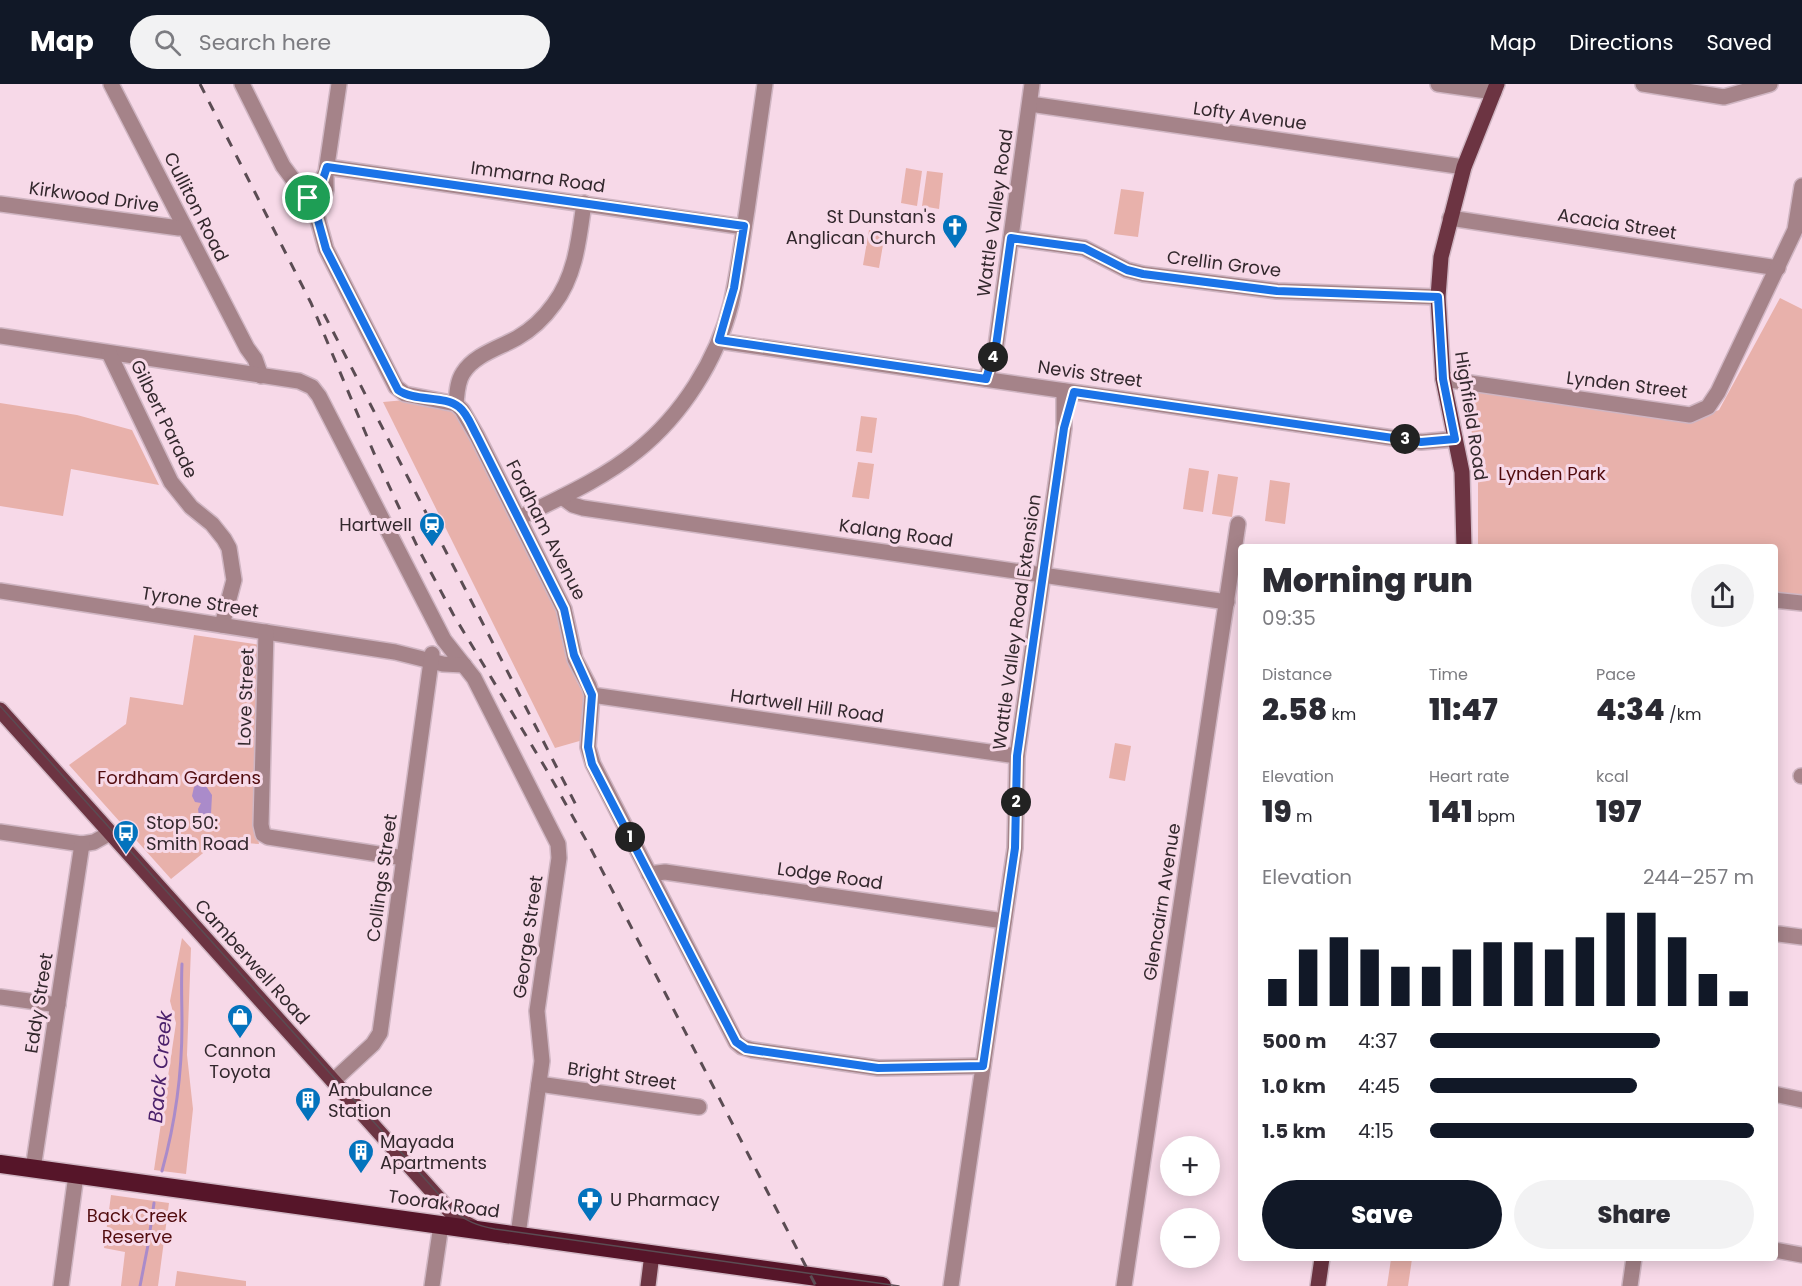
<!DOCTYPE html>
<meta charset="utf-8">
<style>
body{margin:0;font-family:Poppins,sans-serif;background:#f2f2f3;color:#2b2b33;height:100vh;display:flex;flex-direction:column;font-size:22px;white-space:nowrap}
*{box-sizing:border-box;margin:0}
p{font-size:20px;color:#7c7c81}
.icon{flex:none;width:33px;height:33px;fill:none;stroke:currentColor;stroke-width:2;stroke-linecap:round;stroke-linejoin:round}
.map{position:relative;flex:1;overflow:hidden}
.side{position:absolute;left:1238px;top:460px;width:540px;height:717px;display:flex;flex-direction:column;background:#fff;border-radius:6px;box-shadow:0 3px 15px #0003}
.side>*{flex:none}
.fabs{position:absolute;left:1160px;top:1052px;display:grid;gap:12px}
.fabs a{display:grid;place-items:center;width:60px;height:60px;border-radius:50%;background:#fff;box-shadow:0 3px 15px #0003;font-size:30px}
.pin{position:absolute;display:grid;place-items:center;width:51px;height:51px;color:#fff;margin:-26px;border:3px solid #fff;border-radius:50%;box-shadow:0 2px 6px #0007}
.km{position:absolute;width:30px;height:30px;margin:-15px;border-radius:50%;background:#222;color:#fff;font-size:16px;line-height:30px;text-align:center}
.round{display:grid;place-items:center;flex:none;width:63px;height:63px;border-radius:32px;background:#f2f2f3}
.head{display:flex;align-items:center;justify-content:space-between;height:102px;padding:0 24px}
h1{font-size:33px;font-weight:800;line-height:45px}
.metrics{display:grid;grid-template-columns:repeat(3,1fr);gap:9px;height:102px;padding:6px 24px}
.metrics div{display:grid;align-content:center}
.metrics b{font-size:30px;font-weight:800}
.metrics small{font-size:16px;font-weight:400}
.metrics p{font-size:16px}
.chart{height:168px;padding:12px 24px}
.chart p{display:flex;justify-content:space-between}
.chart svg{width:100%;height:108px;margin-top:6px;stroke:#111827;stroke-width:6}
.cta{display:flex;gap:12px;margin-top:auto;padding:12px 24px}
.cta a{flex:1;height:69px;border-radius:36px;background:#111827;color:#fff;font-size:24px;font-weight:800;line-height:69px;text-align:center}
.cta a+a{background:#f2f2f3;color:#2b2b33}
ul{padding:0 24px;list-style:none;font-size:20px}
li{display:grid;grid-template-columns:96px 72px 1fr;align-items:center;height:45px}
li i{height:15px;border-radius:8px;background:#111827}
header{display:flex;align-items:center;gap:36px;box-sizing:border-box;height:84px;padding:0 30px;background:#111827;color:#fff}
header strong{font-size:28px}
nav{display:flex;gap:33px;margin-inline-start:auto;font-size:21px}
.search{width:420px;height:54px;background:#f2f2f3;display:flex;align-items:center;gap:15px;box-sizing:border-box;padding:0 21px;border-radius:33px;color:#7c7c81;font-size:22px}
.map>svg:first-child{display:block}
.green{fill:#e8b1ab}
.water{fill:#aa8bca}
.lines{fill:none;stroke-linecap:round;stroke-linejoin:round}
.stream{stroke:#aa8bca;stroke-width:3}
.minor-casing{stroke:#d0b6c3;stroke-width:18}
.major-casing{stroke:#d0b6c3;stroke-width:18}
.highway-casing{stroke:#d0b6c3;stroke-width:21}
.minor{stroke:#a58389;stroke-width:15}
.major{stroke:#6c3442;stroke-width:15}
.highway{stroke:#561529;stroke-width:18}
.tram{stroke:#5b4c53;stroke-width:1.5}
.rail{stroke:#5b4c53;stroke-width:3;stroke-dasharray:10 10;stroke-linecap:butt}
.route-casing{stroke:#fff;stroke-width:12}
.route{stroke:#1a73e8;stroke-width:8}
.labels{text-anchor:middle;stroke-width:6;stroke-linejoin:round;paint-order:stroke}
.street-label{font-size:18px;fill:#33282d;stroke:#f7d9e8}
.poi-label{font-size:18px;fill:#33282d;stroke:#f7d9e8;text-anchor:start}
.park-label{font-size:18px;fill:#520c0e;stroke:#f7d9e8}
.water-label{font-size:20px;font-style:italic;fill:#4b216b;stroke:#f7d9e8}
</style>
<header>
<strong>Map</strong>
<div class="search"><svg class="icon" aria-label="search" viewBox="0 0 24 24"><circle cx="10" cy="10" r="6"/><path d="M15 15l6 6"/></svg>Search here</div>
<nav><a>Map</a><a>Directions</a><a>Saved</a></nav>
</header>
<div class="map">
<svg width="1802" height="1202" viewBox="0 0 1802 1202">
<rect width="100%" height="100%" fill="#f7d9e8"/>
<g class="green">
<polygon points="906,84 922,87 917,122 901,119"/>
<polygon points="927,87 943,89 939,125 922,122"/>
<polygon points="1121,105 1144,108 1138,153 1114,150"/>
<polygon points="869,146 885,149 879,184 863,181"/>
<polygon points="1780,214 1802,225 1802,514 1775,510 1774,464 1478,463 1478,376 1462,305 1692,336 1719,326"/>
<polygon points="405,316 453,326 460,333 561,534 559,538 561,547 565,548 572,581 571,585 578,600 583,604 585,615 583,656 555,664 383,318"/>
<polygon points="0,319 77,331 132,346 159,401 71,385 63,432 0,422"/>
<polygon points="861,332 877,334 872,369 856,367"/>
<polygon points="858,378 874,380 869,415 852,413"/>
<polygon points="1189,384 1209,387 1203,428 1183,425"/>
<polygon points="1218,390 1238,393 1232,433 1212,430"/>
<polygon points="1270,396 1290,399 1285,440 1265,437"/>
<polygon points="194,551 261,561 257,748 259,760 218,757 171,795 69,681 126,640 130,613 183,621"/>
<polygon points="1115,659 1131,662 1125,697 1109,694"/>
<polygon points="182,854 191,864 187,971 193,1025 186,1090 154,1086 176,939 170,917"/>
<polygon points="111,1111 169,1119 158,1202 121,1202 125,1168 104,1164"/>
<polygon points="1391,1175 1412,1175 1408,1202 1387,1202"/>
<polygon points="177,1187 246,1197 246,1202 175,1202"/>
</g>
<polygon class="water" points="199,700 206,702 212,711 211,730 207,735 199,732 198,725 201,719 195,718 192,712 194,703"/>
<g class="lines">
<g class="stream">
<path d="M162 1087C175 1040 182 989 182 940 182 920 181 901 182 880"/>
<polyline points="140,1202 148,1161 154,1119"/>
</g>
<defs>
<g id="minor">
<polyline points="111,0 247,264 255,275 261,292"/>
<polyline points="242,0 283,82 315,125 326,165 396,303 405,310 456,320 462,326 477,352 564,525 575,575 589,602 592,611 588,663 593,680 736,958 742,963 752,966 878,984 983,982"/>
<polyline points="1438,0 1494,8"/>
<polyline points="1643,0 1724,13 1770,0"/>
<polyline points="1030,20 1464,83"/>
<polyline points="327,83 744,143"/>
<path d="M326 88C320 102 308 109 306 123L317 122 323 114 326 106V88L339 0"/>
<polyline points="0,120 179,144 184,142"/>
<polyline points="1450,134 1778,184"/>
<polyline points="1011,154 1084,164 1127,186 1143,190 1277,207 1438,213"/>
<polyline points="0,252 299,297 312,303 319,312 444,556 474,594 558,760 559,774 537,927 542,977 518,1151"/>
<polyline points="719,257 1421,358 1455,355"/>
<polyline points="109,269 171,398 191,423 212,440 224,455 229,464 234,496 222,541"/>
<polyline points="986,295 996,262 1032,0"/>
<polyline points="1443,295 1690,331 1708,323 1718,308 1795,146 1802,102"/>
<path d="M456 320C457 310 457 298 463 289 474 271 499 264 517 254 531 246 544 234 554 220 576 191 579 154 584 119"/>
<polyline points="562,413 573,421 583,424 1227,518"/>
<path d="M519 434C559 414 601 396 637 367 682 331 717 276 731 220 738 189 742 157 747 126 753 84 759 42 765 0"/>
<polyline points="0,507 395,568 443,580 464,581"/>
<polyline points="1774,516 1802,519"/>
<polyline points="266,548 261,741 263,750 268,753 404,774"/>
<polyline points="592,611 1017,672"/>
<polyline points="1801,692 1802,692"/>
<polyline points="0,748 82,760 94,758 110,749"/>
<polyline points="649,790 665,788 1004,837"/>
<polyline points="1779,850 1802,853"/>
<polyline points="0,913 58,921"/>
<polyline points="333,997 373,960 380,949 432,570"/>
<polyline points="539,1000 699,1023"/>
<polyline points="1774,1010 1802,1016"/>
<polyline points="33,1085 82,760"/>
<polyline points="1774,1166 1802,1171"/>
<polyline points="61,1202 76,1091"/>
<polyline points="432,1202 441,1141"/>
<polyline points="951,1202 1015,764 1017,672 1064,344 1064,307"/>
<polyline points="1124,1202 1238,440"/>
<polyline points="1630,1202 1634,1174"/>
</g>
<g id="major">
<polyline points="1464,464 1462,388 1443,295 1438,213 1441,173 1464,83 1497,0"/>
<polyline points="0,626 449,1126 461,1137 473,1143"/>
<polyline points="648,1202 652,1170"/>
<polyline points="1318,1202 1322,1174"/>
</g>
<polyline id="highway" points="0,1080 882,1202"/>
</defs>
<use href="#minor" class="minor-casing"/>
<use href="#major" class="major-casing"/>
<use href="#highway" class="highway-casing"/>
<use href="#minor" class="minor"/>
<use href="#major" class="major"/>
<use href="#highway" class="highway"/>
<path class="tram" d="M0 622 452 1125C465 1137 478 1142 495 1145L899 1202"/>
<g class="rail">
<polyline points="200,0 311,219 376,374 418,464 453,530 546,685 591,765 816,1202"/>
<polyline points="324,230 576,721"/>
</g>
</g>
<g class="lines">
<defs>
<path id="route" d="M327 83 744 142 734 204 719 256 986 295 996 262 1011 154 1084 164 1127 186 1143 190 1277 207 1438 213 1443 295 1455 355 1421 358 1074 308 1064 344 1017 672 1015 764 983 982 878 984 746 965 736 958 592 680 588 663 592 611 574 571 564 525 477 352C472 343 467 329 459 323 444 311 415 318 398 306L326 165 316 129 308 114 322 98Z"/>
</defs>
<use href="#route" class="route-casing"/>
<use href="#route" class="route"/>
</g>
<defs>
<symbol id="church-pin" viewBox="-11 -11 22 30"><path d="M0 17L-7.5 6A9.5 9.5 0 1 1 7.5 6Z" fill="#0373bd" stroke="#f7d9e8"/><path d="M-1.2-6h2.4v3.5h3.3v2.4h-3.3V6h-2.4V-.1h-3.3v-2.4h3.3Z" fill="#fff"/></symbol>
<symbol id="station-pin" viewBox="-11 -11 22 30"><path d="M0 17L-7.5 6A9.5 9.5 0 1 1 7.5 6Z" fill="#0373bd" stroke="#f7d9e8"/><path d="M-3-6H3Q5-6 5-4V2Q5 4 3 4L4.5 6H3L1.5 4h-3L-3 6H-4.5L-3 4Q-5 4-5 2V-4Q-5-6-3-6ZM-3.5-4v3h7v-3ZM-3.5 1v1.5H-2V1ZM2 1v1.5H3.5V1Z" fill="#fff"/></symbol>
<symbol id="bus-pin" viewBox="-11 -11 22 30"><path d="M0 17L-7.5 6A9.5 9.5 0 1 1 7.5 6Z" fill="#0373bd" stroke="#f7d9e8"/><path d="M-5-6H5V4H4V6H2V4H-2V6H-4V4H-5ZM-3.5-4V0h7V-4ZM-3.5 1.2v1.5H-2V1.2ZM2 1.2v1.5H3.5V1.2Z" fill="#fff"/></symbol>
<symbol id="shop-pin" viewBox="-11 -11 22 30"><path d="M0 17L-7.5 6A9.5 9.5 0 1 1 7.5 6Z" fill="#0373bd" stroke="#f7d9e8"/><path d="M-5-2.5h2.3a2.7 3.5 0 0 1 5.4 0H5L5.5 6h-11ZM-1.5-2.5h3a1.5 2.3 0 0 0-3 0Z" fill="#fff"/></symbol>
<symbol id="building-pin" viewBox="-11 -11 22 30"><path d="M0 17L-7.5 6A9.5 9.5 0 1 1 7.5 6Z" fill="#0373bd" stroke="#f7d9e8"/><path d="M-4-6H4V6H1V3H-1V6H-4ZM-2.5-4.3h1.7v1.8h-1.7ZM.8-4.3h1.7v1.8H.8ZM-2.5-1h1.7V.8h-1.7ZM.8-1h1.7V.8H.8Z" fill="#fff"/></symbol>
<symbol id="pharmacy-pin" viewBox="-11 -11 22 30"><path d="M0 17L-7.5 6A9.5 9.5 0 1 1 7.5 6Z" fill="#0373bd" stroke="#f7d9e8"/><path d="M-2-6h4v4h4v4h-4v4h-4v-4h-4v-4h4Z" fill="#fff"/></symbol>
</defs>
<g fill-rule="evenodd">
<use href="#church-pin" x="940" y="128" width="30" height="40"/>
<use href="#station-pin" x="417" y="426" width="30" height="40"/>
<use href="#bus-pin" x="111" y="734" width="30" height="40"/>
<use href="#shop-pin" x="225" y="918" width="30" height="40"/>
<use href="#building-pin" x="293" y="1001" width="30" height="40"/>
<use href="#building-pin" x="346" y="1053" width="30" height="40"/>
<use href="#pharmacy-pin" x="575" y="1101" width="30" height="40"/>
</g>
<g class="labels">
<g class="street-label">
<text transform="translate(1250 32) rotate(8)" y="6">Lofty Avenue</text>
<text transform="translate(538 93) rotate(8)" y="6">Immarna Road</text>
<text transform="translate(94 113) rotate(8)" y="6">Kirkwood Drive</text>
<text transform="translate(196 123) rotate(63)" y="6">Culliton Road</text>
<text transform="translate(995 129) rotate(-82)" y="6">Wattle Valley Road</text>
<text transform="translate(1617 140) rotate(9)" y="6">Acacia Street</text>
<text transform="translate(1224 180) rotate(7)" y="6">Crellin Grove</text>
<text transform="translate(1090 290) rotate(8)" y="6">Nevis Street</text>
<text transform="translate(1627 301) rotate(7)" y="6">Lynden Street</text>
<text transform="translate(1471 332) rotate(81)" y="6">Highfield Road</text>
<text transform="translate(164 335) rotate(64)" y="6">Gilbert Parade</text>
<text transform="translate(546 446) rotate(63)" y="6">Fordham Avenue</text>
<text transform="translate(896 449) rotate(8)" y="6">Kalang Road</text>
<text transform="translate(200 518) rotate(9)" y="6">Tyrone Street</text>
<text transform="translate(1017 538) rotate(-82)" y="6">Wattle Valley Road Extension</text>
<text transform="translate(246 613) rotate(-88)" y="6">Love Street</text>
<text transform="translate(807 622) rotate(8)" y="6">Hartwell Hill Road</text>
<text transform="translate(830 792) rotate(8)" y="6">Lodge Road</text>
<text transform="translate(382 794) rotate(-82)" y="6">Collings Street</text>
<text transform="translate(1162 818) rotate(-81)" y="6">Glencairn Avenue</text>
<text transform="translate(528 853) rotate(-82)" y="6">George Street</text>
<text transform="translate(252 878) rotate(48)" y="6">Camberwell Road</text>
<text transform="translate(39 919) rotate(-81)" y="6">Eddy Street</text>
<text transform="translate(622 992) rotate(8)" y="6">Bright Street</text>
<text transform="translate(444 1120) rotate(8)" y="6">Toorak Road</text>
</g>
<g class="poi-label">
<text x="936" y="139" text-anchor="end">St Dunstan's<tspan x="936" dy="21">Anglican Church</tspan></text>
<text x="412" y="447" text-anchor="end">Hartwell</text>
<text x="146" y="745">Stop 50:<tspan x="146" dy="21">Smith Road</tspan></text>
<text x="240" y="973" text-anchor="middle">Cannon<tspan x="240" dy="21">Toyota</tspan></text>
<text x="328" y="1012">Ambulance<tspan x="328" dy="21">Station</tspan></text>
<text x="380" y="1064">Mayada<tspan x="380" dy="21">Apartments</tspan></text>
<text x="610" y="1122">U Pharmacy</text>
</g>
<g class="park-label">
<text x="1552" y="396">Lynden Park</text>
<text x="179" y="700">Fordham Gardens</text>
<text x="137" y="1138">Back Creek<tspan x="137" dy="21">Reserve</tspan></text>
</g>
<g class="water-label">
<text transform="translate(160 983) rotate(-85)" y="7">Back Creek</text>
</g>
</g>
</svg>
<div class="fabs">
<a>+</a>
<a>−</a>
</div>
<div class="pin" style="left:308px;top:114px;background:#1e9e55"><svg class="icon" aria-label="arrive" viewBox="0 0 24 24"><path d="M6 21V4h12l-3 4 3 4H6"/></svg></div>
<b class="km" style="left:630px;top:753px">1</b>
<b class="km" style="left:1016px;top:718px">2</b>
<b class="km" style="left:1405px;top:355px">3</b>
<b class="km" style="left:993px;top:273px">4</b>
<section class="side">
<div class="head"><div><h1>Morning run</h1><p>09:35</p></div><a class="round"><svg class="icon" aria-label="share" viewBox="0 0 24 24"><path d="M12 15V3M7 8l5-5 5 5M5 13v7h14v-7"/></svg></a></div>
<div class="metrics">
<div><p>Distance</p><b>2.58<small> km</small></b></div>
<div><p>Time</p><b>11:47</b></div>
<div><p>Pace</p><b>4:34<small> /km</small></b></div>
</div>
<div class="metrics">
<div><p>Elevation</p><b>19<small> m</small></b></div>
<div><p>Heart rate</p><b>141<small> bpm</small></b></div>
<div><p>kcal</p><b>197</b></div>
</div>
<div class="chart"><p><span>Elevation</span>244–257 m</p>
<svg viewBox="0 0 160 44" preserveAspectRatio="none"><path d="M5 44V33M15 44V21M25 44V16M35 44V21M45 44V28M55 44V28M65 44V21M75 44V18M85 44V18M95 44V21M105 44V16M115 44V6M125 44V6M135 44V16M145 44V31M155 44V38"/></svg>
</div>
<ul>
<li><b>500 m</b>4:37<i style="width:71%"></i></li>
<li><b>1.0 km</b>4:45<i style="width:64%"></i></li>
<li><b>1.5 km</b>4:15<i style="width:100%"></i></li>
</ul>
<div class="cta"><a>Save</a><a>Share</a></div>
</section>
</div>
